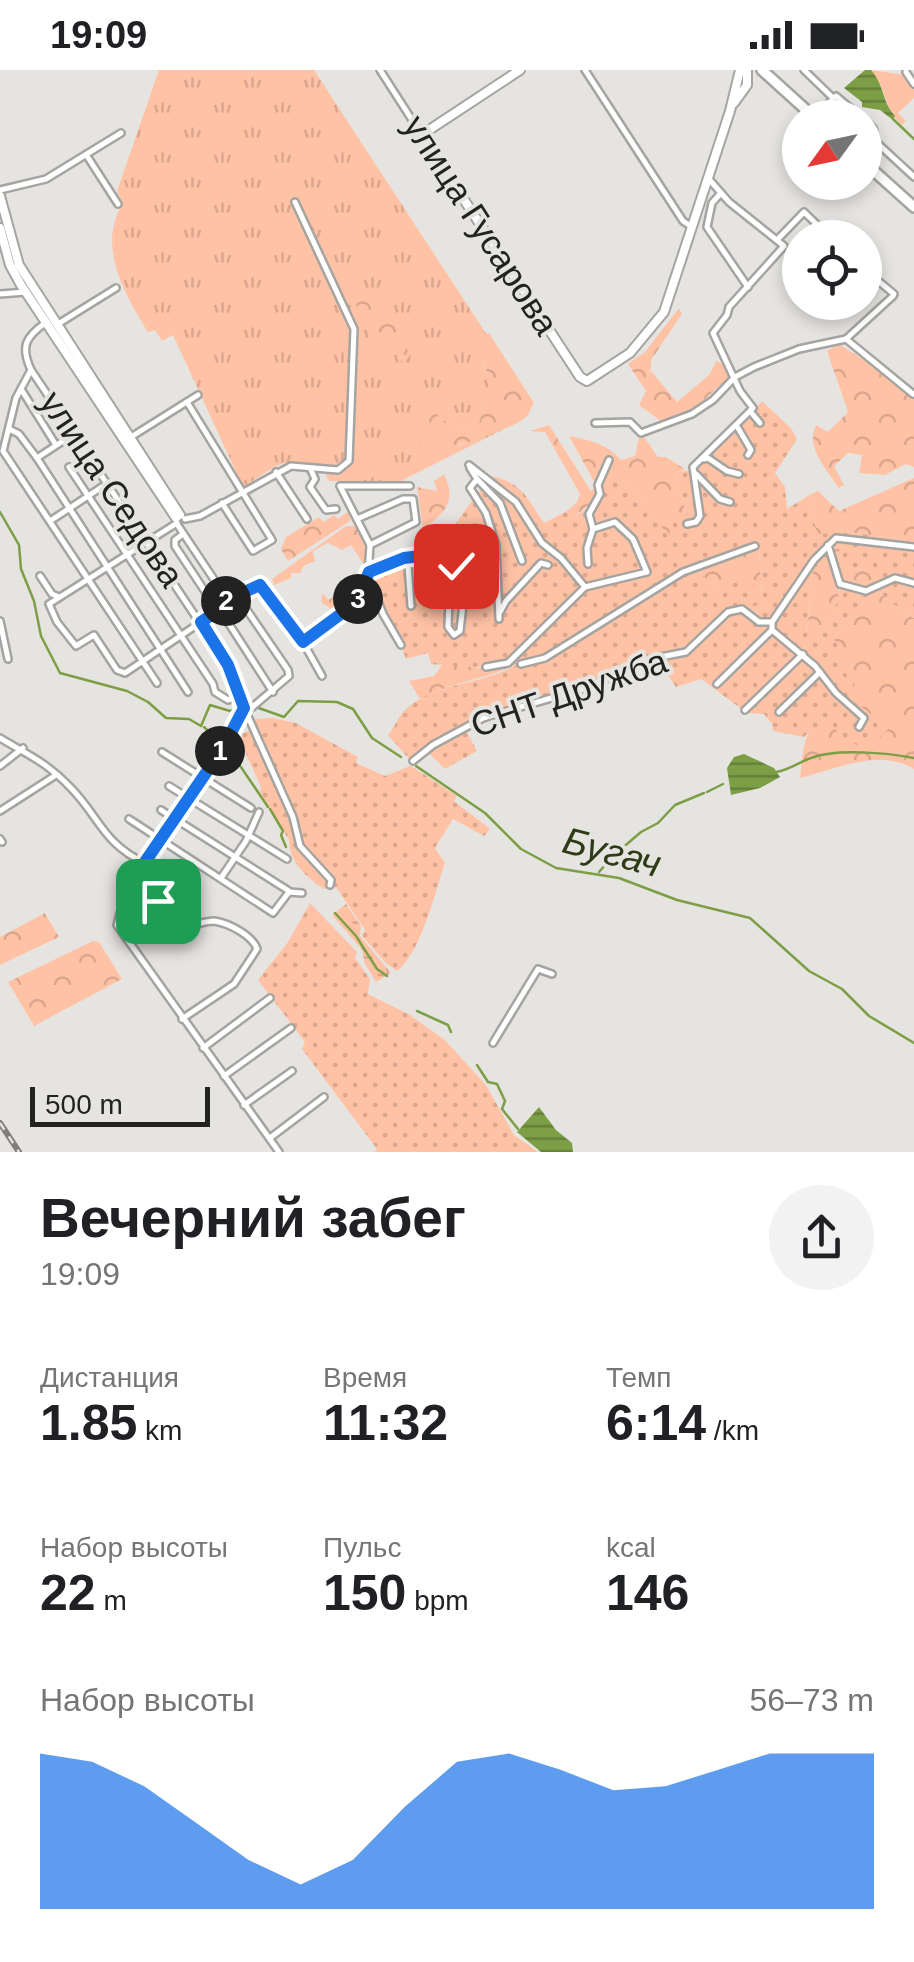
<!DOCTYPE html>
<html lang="ru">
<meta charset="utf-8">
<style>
body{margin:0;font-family:Helvetica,sans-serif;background:#f2f2f2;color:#202124;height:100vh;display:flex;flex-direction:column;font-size:38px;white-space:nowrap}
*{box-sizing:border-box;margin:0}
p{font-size:32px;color:#757577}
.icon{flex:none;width:55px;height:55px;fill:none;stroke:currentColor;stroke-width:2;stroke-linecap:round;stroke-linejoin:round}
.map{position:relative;height:1082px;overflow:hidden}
.drawer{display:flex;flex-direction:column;background:#fff;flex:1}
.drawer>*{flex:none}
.needle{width:65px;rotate:237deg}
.controls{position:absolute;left:782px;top:30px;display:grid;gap:20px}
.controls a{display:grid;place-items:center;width:100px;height:100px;border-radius:50%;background:#fff;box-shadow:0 5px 15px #0003;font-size:50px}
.scale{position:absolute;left:30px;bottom:25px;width:180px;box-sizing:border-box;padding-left:10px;border:5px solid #222220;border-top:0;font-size:28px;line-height:35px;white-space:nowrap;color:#222220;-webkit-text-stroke:8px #e6e4e1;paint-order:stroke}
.pin{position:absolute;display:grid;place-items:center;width:85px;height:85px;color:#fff;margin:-42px;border-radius:20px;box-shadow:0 5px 15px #0006}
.km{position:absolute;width:50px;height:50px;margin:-25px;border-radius:50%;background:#222;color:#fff;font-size:28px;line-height:50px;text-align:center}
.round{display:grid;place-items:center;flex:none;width:105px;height:105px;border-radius:52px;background:#f2f2f2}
.overview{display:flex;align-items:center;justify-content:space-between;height:170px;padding:0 40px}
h1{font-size:55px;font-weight:700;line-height:75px}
.metrics{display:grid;grid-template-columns:repeat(3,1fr);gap:15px;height:170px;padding:10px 40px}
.metrics div{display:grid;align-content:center}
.metrics b{font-size:50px;font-weight:700}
.metrics small{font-size:28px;font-weight:400}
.metrics p{font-size:28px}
.chart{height:280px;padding:20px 40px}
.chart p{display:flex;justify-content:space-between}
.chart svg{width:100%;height:180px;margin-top:10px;fill:#1a73e8;opacity:.7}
.status{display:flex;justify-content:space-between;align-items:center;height:70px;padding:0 50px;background:#fff;direction:ltr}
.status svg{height:28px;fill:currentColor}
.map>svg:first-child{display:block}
.grass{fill:url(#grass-tufts)}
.forest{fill:url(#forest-crowns)}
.wetland{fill:url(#wetland-marsh)}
.park{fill:#ffc2a5}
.garden{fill:url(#garden-dots);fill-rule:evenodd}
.water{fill:url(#water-rules)}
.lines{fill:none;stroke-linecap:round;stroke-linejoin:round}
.stream{stroke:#7c9e45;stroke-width:2.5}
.minor-casing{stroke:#a5a4a0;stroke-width:10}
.tertiary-casing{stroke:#a5a4a0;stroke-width:12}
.secondary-casing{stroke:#a5a4a0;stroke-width:14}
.minor{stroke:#fff;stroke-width:5}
.tertiary{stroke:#fff;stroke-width:8}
.secondary{stroke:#fff;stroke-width:9}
.rail-casing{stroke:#7f7e7c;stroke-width:6}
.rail{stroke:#e6e4e1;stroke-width:2.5;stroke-dasharray:8;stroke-linecap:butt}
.route-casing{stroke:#fff;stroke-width:20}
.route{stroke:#1a73e8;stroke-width:12}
.labels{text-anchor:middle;stroke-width:8;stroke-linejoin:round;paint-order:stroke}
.street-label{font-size:35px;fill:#222220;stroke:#e6e4e1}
.water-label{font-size:38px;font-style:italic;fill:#2d3b16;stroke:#e6e4e1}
</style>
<div class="status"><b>19:09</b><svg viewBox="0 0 49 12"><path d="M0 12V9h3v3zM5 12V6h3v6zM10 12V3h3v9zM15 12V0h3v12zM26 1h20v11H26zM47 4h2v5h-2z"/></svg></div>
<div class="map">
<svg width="914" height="1082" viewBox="0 0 914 1082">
<defs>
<pattern id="grass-tufts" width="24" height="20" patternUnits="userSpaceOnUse" patternTransform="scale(2.5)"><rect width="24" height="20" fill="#ffc2a5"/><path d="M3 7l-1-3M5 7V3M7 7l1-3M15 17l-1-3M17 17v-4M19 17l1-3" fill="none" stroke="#daa68e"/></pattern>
<pattern id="forest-crowns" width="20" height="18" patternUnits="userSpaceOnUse" patternTransform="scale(2.5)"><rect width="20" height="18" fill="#ffc2a5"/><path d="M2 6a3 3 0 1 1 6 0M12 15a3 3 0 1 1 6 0" fill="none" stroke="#daa68e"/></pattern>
<pattern id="wetland-marsh" width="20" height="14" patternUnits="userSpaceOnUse" patternTransform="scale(2.5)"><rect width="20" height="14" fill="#ffc2a5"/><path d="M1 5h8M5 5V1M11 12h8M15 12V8" fill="none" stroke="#daa68e"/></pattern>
<pattern id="garden-dots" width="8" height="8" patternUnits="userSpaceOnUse" patternTransform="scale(2.5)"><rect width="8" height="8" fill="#ffc2a5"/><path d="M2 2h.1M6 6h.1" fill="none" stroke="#daa68e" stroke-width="1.8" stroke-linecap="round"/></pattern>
<pattern id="water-rules" width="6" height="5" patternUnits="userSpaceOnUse" patternTransform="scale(2.5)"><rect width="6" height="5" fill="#7c9e45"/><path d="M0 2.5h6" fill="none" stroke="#658039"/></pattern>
</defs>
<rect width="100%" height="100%" fill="#e6e4e1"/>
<path class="grass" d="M159 0H314L487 265 482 290 493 318 475 363 440 349 427 337 459 376 524 349 401 411H329L326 406V395C278 387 282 393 243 417L173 265 162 271 155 260 148 262C125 225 96 176 123 133L117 121Z"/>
<g class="forest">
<path d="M355 224C385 227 400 260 410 286L403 293 396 278 398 272 389 275 386 272 381 275 369 273 366 248 357 239Z"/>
<polygon points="679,238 682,244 651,290 651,299 646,305 651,301 677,332 710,304 716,291 724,295 730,306 693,340 662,352 639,335 646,321 628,294 645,282"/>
<path d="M489 263 534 333C531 337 530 343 526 347 516 358 442 383 427 381L417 367 421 359 408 345 415 336 434 340 440 349 475 363C494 312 497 326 476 275L480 266Z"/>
<path d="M839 274 887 305 914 328V397L906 394 885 405 859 403 862 385 848 383 834 396 844 415 839 418C827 400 805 378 816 355L828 362 848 342 827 281Z"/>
<path d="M549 355 591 421 597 417 569 366C589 370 608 374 621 390L635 386 639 368H645L658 387H666L685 399 674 403 688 449 669 469 635 418 622 410 572 448 567 441 577 432 580 424 545 362 530 361Z"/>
<path d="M444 404C457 431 446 442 423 459L417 417 437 421 434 411Z"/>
<path d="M914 408V472L843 461 837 495 875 502V521L914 548V699C880 678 836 699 800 708 806 650 808 653 863 641L850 628 834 570 848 549 841 513 834 543 818 570 807 563 816 465 811 424 818 421 839 441Z"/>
<polygon points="349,441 350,451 288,491 281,479 286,467 319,447 323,452 334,445 338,449"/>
<path d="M346 456H357C377 497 368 522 332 548L334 541 321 532 323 523 328 530 343 521 347 528 345 532 349 533 355 522 350 515 362 507 366 498 351 475 342 480 328 473 313 481 315 491 304 496 300 503H291V508L274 515 272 509Z"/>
<polygon points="759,477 763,544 758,544 750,537 742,514 721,515 716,520 698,500 715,491"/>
<path d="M514 591 517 594C486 610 451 612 420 629L409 611 434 606 442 595 486 598Z"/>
<polygon points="45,843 59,867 0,895 0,867"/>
<polygon points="93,871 99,872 122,909 34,956 8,912"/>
</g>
<polygon class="wetland" points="346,834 361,856 360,866 391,903 376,912 364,892 363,881 332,845"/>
<path class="park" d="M871 0 905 5 914 18V28L898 43 906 51 902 55C884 39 886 17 871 0Z"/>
<g class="garden">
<path d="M762 331 791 358 797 369 775 403 785 417 787 439 811 424 816 464 834 463 830 497 813 496 807 562 818 570 834 543 841 513 862 519 868 526 858 545 848 549 834 570 841 576 838 581 848 592 845 603 855 613 850 628 889 658 877 670 859 677 823 650 817 662 811 660 804 667 773 661 772 654 764 644 747 643 701 609 676 617 665 601 652 607 641 591 588 616 482 647 464 657 477 681 445 699 426 680 410 690 388 665C395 657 399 645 406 639 437 611 484 615 518 594L513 587C491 602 456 596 431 594L428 583 406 589 372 503 404 491 448 485V464L490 406C522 412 527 428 544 453L567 441 572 448 594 434 602 424 600 416 611 392 622 410 635 418 669 468 671 447 688 449 674 402 693 400 737 360ZM759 477 763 543 757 544 751 537 758 535 752 508 743 509 741 514 723 509 716 520 699 501 715 491Z"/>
<polygon points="843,461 914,472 914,548 875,521 874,502 837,495"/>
<path d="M273 648 296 653 358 687 356 693 385 706 410 696 416 699 457 726 454 731 490 759 484 766 453 749 435 778 445 793C435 822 421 883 397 901L386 893 362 866 365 860 336 817 324 819C306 807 289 792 289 770L260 722 261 717 241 673 242 664 254 658 253 649Z"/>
<polygon points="310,833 357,882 355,888 370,909 368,924 410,945 445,970 486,1015 514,1065 538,1082 375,1082 377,1079 302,979 305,972 258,910 288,872"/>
</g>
<g class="water">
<path d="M865 0H871C884 14 882 32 895 46L893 50 880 40 862 37V32L844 18Z"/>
<polygon points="744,684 774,698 780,707 760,718 731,725 727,698 734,687"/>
<polygon points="539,1037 556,1060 572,1073 573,1082 541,1082 517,1062"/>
</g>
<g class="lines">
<g class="stream">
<polyline points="893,49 914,69"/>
<polyline points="0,442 19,475 21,499 34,531 41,566 60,603 127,621 148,632 166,648 189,649 201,656 210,635 230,641 240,638"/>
<polyline points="256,637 284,647 298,631 337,632 353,639 372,668 401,687"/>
<polyline points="204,657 220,672"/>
<polyline points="228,678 268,737"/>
<polyline points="416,696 485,743 521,779 556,798 619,808 677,830 750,848 809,901 842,919 869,946 914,973"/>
<path d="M776 702C790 700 799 692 811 688 836 678 888 683 914 688"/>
<polyline points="707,722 723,714"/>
<polyline points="270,739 283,761 281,765 286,777"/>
<polyline points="599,802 613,786 641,762 658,753 675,735 704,723"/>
<polyline points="335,843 356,866 377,899 387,906"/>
<polyline points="417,941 448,955 451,962"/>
<polyline points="477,995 488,1012 497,1014 505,1031 502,1039 518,1059"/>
</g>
<defs>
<g id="minor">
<polyline points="380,0 423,67"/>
<polyline points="585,0 683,151 692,157"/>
<polyline points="804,0 833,28"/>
<polyline points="906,2 914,14"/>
<polyline points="815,47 836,26 862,48"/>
<polyline points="865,50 873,58 876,72 914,107"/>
<polyline points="87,86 118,134"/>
<polyline points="0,120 46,109 121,63"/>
<polyline points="721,123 712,133 707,157 748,217"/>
<polyline points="777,170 804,142 831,168"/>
<polyline points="865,200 894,224"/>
<polyline points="0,224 26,222"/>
<path d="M45 253C26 267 20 276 31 300L228 595 240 620 243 642"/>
<polyline points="58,254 116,218"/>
<polyline points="846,269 913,324"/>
<polyline points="31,300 16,328 3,381 157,613"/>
<polyline points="21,319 56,375"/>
<polyline points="187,332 272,470 253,481 222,433"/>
<polyline points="750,341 760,353"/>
<polyline points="595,353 630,352 641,363 692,344 713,330 735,307 754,297 799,279 846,269 893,226"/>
<polyline points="738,358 751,380 748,385"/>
<polyline points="9,359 19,364 37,388 188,622"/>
<polyline points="131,367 198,325"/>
<polyline points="37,388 75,363"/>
<polyline points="704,389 708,388 727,401 739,404"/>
<polyline points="469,395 516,432 542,473 561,488 585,517 508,593 486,597"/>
<polyline points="69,397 213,614 215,622 228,630 241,625"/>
<polyline points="470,398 477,409 470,418 486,443 496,475 499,549"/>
<polyline points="311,400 315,409 310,417 326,440 336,439"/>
<polyline points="276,402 307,449"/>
<polyline points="696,404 720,429 730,432"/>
<polyline points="477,409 500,433 522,491"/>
<polyline points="185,449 200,446 291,396 338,400 349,391 354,259 295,132"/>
<polyline points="357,449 403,429 413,429 416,452 370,475"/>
<polyline points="50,451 108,413"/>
<polyline points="177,453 49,534 57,552 76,576 94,565 117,600 125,603 222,538 224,531 260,515 303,572 322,606"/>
<polyline points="177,454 223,523 224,531"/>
<polyline points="687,454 696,452 700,446 693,397 753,338 740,321 713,263 727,245 729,237 784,176 729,132 708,108"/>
<polyline points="183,464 175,470 175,476 208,526 223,527"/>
<polyline points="828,475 840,514 866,521 895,508 914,513"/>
<polyline points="404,489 408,495 411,536"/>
<polyline points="588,494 587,478 593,459 589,444 600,424 598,415 609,390"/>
<polyline points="369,502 417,485 449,483 466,507 460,561 454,565 448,557 449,531"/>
<polyline points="368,505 383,544 401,575"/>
<polyline points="40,506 52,524 59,527"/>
<polyline points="585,517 647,502 633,469 615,452 593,459"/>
<polyline points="238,527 288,600 289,606 243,645 146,789 140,818 120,843 117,855 279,1082"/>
<polyline points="220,540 273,622"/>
<polyline points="500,542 506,531 541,493 548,495"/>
<polyline points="0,551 8,589"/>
<polyline points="772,552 814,490 836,468 914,477"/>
<polyline points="772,552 772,560 815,596 836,623 864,648 859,657"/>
<polyline points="304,571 357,532 368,505 370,475 340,416 410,416"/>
<polyline points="521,594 545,588 683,502 755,476"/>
<polyline points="717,614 772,560"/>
<polyline points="745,640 803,584"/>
<polyline points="246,642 293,747 300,776 331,810 330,815"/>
<polyline points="779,642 820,602"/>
<path d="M0 668C28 685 45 691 70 717 99 746 103 774 145 793"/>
<polyline points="162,682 251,738"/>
<polyline points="413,691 433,675 483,648 589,617 645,590 686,582 728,542 742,539 759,552 772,552"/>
<polyline points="0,696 23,678"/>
<polyline points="169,716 287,789"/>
<polyline points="161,740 289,821"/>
<polyline points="0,741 56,705"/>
<polyline points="129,749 273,843 289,822 302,823"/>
<polyline points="0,769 2,772"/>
<polyline points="221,808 246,771 259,742"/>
<polyline points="141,812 153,827 179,846"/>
<path d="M182 949 234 914 257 879C253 866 229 853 214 851 205 851 198 855 189 854"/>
<polyline points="493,973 538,899 552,904"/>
<polyline points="203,978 270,928"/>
<polyline points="224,1006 291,958"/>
<polyline points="244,1035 292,1001"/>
<polyline points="270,1068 324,1027"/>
</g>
<g id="tertiary">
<polyline points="520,0 426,62 423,67 580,307 587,311 630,283 664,242 730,41 740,0"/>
<polyline points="734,33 747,15 747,0"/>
<polyline points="0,126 19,195 180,445"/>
<polyline points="0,158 10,195 21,215 176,448"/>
</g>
<g id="secondary">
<polyline points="762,0 815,48"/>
<polyline points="865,93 914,137"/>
</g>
</defs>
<use href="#minor" class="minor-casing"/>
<use href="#tertiary" class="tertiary-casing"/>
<use href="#secondary" class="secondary-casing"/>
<use href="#minor" class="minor"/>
<use href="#tertiary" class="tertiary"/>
<use href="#secondary" class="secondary"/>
<defs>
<polyline id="rail" points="0,1053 19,1082"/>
</defs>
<use href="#rail" class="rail-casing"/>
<use href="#rail" class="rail"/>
</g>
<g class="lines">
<defs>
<polyline id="route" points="158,831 141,812 145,792 223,678 244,638 228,595 201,552 222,538 224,531 260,515 303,572 357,532 369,502 404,488 445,483 449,483 456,496"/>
</defs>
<use href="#route" class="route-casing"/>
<use href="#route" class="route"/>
</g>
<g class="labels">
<g class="street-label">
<text transform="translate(481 155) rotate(57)" y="12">улица Гусарова</text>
<text transform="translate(112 419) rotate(56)" y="12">улица Седова</text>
<text transform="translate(569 623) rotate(-19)" y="12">СНТ Дружба</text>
</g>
<g class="water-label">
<text transform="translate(612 782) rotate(15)" y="13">Бугач</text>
</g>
</g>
</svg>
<div class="controls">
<a><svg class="needle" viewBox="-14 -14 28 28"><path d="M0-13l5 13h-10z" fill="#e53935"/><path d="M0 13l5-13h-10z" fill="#757577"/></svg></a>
<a><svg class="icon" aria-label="locate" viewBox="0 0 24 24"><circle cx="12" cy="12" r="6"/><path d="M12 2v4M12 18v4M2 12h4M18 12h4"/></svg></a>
</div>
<div class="scale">500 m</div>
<div class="pin" style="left:158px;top:831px;background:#1e9e55"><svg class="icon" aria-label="arrive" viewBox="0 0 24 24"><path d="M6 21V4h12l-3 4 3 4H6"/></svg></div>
<div class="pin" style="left:456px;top:496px;background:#d93025"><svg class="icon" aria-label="check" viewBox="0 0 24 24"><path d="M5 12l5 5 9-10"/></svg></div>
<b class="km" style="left:220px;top:681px">1</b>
<b class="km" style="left:226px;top:531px">2</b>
<b class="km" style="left:358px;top:529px">3</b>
</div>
<section class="drawer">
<div class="overview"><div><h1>Вечерний забег</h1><p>19:09</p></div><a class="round"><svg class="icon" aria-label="share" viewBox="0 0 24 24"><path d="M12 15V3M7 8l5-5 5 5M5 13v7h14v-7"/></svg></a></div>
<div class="metrics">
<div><p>Дистанция</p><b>1.85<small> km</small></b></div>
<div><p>Время</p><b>11:32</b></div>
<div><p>Темп</p><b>6:14<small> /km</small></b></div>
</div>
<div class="metrics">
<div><p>Набор высоты</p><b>22<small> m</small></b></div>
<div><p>Пульс</p><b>150<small> bpm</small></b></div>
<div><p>kcal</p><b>146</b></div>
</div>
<div class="chart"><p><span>Набор высоты</span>56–73 m</p>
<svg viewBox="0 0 160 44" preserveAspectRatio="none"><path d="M0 44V6L10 8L20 14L30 23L40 32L50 38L60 32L70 19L80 8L90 6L100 10L110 15L120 14L130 10L140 6L150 6L160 6V44z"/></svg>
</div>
</section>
